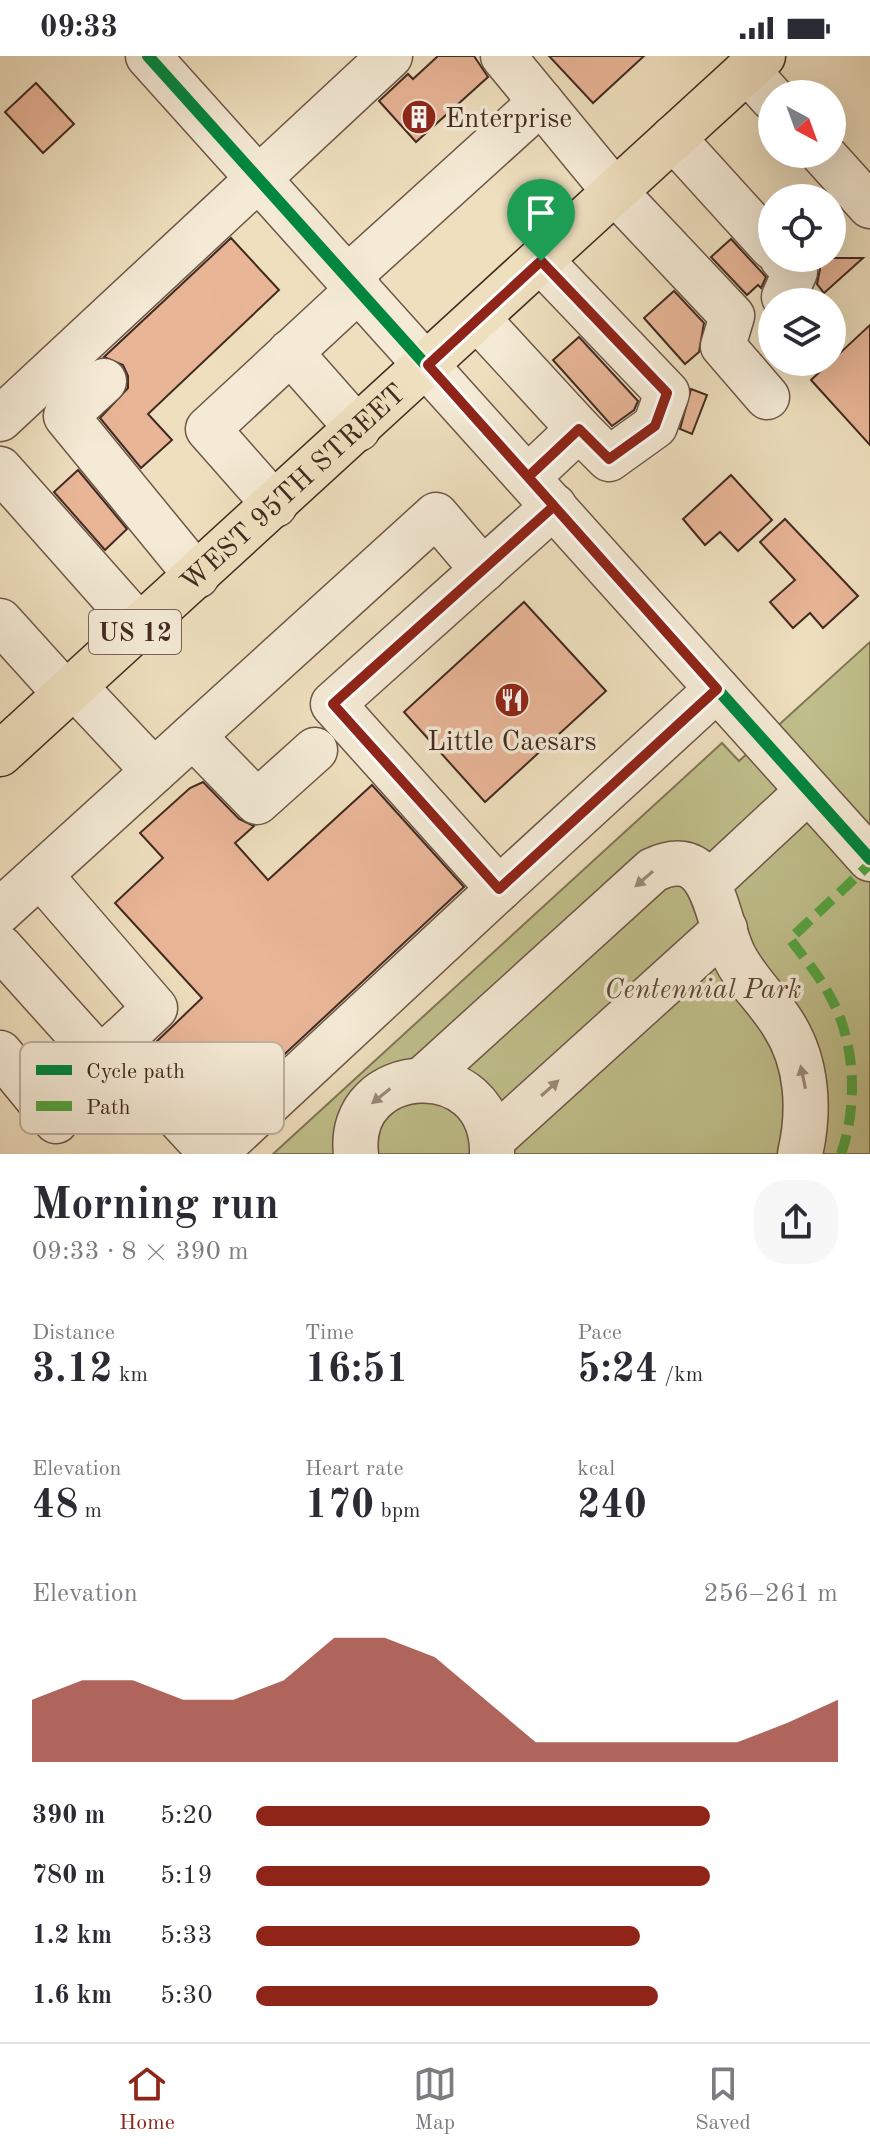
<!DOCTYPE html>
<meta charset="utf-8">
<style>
body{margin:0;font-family:"Old Standard TT",serif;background:#f7f7f7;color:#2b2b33;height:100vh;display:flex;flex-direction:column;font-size:30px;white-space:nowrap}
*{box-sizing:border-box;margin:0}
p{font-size:26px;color:#7c7c81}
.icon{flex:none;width:44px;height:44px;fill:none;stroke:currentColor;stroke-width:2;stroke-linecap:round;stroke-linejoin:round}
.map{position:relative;height:1098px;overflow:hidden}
.drawer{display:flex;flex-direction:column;background:#fff;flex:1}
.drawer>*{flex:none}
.needle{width:52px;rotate:139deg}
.buttons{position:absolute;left:758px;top:24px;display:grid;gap:16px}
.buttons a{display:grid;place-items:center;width:88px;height:88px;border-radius:50%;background:#fff;box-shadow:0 8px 32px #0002;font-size:40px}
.pin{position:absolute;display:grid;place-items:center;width:68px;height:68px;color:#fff;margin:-82px -34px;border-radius:50% 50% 50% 0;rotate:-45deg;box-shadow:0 0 8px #0007}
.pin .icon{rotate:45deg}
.round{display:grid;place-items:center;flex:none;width:84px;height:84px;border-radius:32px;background:#f7f7f7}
.head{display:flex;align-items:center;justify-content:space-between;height:136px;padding:0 32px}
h1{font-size:44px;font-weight:600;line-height:60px}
.metrics{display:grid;grid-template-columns:repeat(3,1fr);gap:12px;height:136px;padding:8px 32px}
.metrics div{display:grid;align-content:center}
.metrics b{font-size:40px;font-weight:600}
.metrics small{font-size:22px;font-weight:400}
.metrics p{font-size:22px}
.chart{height:224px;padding:16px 32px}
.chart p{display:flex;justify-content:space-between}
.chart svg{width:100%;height:144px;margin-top:8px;fill:#8f2418;opacity:.7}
ul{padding:0 32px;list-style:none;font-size:26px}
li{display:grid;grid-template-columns:128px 96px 1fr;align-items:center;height:60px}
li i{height:20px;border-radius:10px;background:#8f2418}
.status{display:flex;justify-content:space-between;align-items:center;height:56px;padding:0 40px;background:#fff;direction:ltr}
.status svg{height:22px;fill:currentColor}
.menu{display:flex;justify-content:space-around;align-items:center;height:112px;border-top:2px solid #e1e1e2;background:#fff;font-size:22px;color:#7c7c81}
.menu a{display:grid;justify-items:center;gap:4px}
.menu .selected{color:#8f2418}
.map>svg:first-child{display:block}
.green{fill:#c0c08c;stroke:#827556;stroke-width:2}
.building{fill:#e8b597;stroke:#432a21;stroke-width:2}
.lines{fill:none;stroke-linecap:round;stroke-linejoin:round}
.minor-casing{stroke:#6e5748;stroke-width:47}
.major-casing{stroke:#432a21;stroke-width:47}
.minor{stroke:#f4ead5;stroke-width:44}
.major{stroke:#eedfbe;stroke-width:44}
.quiet{stroke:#55a441;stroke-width:10;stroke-dasharray:20 10;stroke-linecap:butt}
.cycleway-casing{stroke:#f4ead5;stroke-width:17}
.cycleway{stroke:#00873e;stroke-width:12}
.oneway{fill:#9c8a7b}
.route-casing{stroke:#fff;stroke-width:16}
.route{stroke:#8f2418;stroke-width:10}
.labels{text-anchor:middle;stroke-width:7;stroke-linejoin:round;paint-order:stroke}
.shield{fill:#f4ead5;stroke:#786457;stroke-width:2}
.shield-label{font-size:26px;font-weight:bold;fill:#432a21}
.poi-label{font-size:28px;fill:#432a21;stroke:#f4ead5;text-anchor:start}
.street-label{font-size:28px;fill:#432a21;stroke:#f4ead5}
.park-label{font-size:28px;font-style:italic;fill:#5c4836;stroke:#f4ead5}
.key{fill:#f4ead5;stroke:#bfb09f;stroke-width:2}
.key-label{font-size:22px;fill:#432a21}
</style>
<div class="status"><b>09:33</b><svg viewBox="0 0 49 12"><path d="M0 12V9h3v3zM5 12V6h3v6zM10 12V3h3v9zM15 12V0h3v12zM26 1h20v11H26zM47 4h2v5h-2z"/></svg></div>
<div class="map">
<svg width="870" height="1098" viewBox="0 0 870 1098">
<rect width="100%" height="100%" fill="#eedfbe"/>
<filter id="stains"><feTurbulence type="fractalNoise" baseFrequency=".0025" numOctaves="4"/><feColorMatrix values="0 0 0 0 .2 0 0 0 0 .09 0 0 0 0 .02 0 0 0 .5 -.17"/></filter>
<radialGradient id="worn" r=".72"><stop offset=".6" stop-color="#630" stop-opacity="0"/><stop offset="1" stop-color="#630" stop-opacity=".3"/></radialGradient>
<polygon class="green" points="870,586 870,1098 273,1098 722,687 739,705"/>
<g class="building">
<polygon points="438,0 474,0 488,21 416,86 379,45 408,18 413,23"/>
<polygon points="549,0 644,0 593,47"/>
<polygon points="36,27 74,68 43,97 5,56"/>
<polygon points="231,182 279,234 148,358 172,384 141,412 100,362 128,332 128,320 123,309 104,301"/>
<polygon points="731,183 766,221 761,232 758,229 747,239 711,201"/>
<polygon points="815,202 863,202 824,237 817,228 820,213"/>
<polygon points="674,235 704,267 699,296 685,308 644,262"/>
<polygon points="870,269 870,389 811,324"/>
<polygon points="579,281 638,345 634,354 612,370 553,304"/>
<polygon points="691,333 707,339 692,378 680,373"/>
<polygon points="78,414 127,473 105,494 54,436"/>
<polygon points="731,419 772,464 738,495 720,476 705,489 683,463"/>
<polygon points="785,463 858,540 823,572 810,557 793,572 770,546 795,524 760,486"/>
<polygon points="524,546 606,635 485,746 404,656"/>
<polygon points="203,726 239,763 254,770 235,787 268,824 372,729 464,831 215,1063 159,1001 153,989 202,942 115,847 163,802 140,777 190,732"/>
</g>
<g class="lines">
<defs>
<g id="minor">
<polyline points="148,0 870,803"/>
<polyline points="503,0 615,136 732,260 723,290 767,341"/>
<polyline points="747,14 772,42"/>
<polyline points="673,82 772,191"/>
<polyline points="823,98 870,150"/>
<polyline points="782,202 795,216 784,241 789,246"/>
<polyline points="348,221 541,46"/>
<polyline points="478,263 579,373"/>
<polyline points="290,296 358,373"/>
<polyline points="104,325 66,360 197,520"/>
<polyline points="0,363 390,0"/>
<polyline points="0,413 140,571"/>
<polyline points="528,421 579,373 609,403 655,370 667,337 541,205"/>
<polyline points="275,449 208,373 359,233"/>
<polyline points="554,450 333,648 499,833 717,633"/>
<polyline points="0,565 66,638"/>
<polyline points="74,630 154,715"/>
<polyline points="193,680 257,746 315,694"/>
<polyline points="40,819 155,952 122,983 140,1020 212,1098"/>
<polyline points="709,827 808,735"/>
<polyline points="0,855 436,459 483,514"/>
<polyline points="0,891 100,1002 122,983"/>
<polyline points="0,997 56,1065"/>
<path d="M423 1023 653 814C714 785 715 860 733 898 746 925 768 943 783 968 808 1007 810 1055 800 1098"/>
<polyline points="492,1084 725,873"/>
<polyline points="214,1098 499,833"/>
<path d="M356 1098C345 1005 494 995 492 1098"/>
</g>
<g id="major">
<path id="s1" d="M0 698 763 0"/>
</g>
</defs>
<use href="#minor" class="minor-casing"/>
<use href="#major" class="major-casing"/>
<use href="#minor" class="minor"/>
<use href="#major" class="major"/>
<path class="quiet" d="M841 1098C857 1053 856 994 835 950 824 926 806 904 790 883L870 808"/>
<defs>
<polyline id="cycleway" points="148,0 870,803"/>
</defs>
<use href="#cycleway" class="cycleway-casing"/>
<use href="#cycleway" class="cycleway"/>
</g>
<defs><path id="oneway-solid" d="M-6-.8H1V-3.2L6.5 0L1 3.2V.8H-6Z" transform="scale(2)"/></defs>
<g class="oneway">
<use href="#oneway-solid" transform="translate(644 823) rotate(139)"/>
<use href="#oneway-solid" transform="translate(803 1021) rotate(-102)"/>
<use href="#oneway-solid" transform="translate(550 1032) rotate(-42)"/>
<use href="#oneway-solid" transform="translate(381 1040) rotate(141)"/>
</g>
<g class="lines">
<defs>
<polyline id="route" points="541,205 428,309 554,450 333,648 499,833 717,633 528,421 579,373 609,403 655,370 667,337 541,205"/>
</defs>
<use href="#route" class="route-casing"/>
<use href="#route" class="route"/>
</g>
<defs>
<symbol id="building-disc" viewBox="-11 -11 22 22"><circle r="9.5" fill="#8f2418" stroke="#f4ead5"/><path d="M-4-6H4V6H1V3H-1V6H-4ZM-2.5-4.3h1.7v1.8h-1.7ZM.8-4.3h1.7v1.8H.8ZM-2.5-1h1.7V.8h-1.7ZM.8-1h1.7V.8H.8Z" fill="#fff"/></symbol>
<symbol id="restaurant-disc" viewBox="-11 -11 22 22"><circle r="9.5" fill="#8f2418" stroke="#f4ead5"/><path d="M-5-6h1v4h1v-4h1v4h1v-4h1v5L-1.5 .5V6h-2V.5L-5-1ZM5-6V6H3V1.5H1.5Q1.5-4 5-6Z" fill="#fff"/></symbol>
</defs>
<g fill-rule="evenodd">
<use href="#building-disc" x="399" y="41" width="40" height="40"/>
<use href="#restaurant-disc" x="492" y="624" width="40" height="40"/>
</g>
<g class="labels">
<rect class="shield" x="89" y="554" width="92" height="44" rx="6"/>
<g class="shield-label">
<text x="135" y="585">US 12</text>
</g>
<g class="poi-label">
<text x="445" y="71">Enterprise</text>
<text x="512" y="694" text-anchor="middle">Little Caesars</text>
</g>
<g class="street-label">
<text dy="10" stroke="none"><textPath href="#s1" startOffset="396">WEST 95TH STREET</textPath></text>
</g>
<g class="park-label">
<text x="703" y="942">Centennial Park</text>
</g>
</g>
<rect x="20" y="986" width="264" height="92" rx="12" class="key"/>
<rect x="36" y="1009" width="36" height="10" fill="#00873e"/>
<rect x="36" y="1045" width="36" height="10" fill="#55a441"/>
<g class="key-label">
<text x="86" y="1022">Cycle path</text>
<text x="86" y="1058">Path</text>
</g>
<rect width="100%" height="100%" filter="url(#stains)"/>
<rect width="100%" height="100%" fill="url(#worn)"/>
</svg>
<div class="buttons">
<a><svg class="needle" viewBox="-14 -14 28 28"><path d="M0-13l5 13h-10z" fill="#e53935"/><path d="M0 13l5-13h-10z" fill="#7c7c81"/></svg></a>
<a><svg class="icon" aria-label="locate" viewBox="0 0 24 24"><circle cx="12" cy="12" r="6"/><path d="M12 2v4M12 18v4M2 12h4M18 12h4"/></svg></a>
<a><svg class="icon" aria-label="layers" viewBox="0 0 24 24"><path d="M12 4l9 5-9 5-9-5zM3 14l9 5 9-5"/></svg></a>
</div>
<div class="pin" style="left:541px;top:205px;background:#1e9e55"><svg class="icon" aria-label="arrive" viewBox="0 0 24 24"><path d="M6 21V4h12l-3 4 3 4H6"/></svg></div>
</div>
<section class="drawer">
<div class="head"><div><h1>Morning run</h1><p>09:33 · 8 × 390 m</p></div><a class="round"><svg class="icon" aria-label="share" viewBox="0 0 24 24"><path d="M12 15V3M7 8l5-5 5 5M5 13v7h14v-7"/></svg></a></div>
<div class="metrics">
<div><p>Distance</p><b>3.12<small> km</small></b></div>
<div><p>Time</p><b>16:51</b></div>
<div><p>Pace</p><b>5:24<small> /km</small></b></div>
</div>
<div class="metrics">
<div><p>Elevation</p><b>48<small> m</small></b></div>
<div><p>Heart rate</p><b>170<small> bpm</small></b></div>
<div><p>kcal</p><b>240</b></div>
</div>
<div class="chart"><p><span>Elevation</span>256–261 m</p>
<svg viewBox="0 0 160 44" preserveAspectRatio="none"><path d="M0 44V25L10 19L20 19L30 25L40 25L50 19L60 6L70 6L80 12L90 25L100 38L110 38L120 38L130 38L140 38L150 32L160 25V44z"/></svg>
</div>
<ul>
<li><b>390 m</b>5:20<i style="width:78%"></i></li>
<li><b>780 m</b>5:19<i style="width:78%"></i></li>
<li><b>1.2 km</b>5:33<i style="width:66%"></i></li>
<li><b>1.6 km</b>5:30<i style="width:69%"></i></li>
</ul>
</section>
<nav class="menu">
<a class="selected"><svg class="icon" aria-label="home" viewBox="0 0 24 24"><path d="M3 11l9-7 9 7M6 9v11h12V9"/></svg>Home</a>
<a><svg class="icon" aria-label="map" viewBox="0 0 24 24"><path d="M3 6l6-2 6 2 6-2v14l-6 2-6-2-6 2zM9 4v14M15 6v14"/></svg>Map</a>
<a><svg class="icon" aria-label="saved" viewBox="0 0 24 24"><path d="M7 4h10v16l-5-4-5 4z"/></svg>Saved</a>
</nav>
